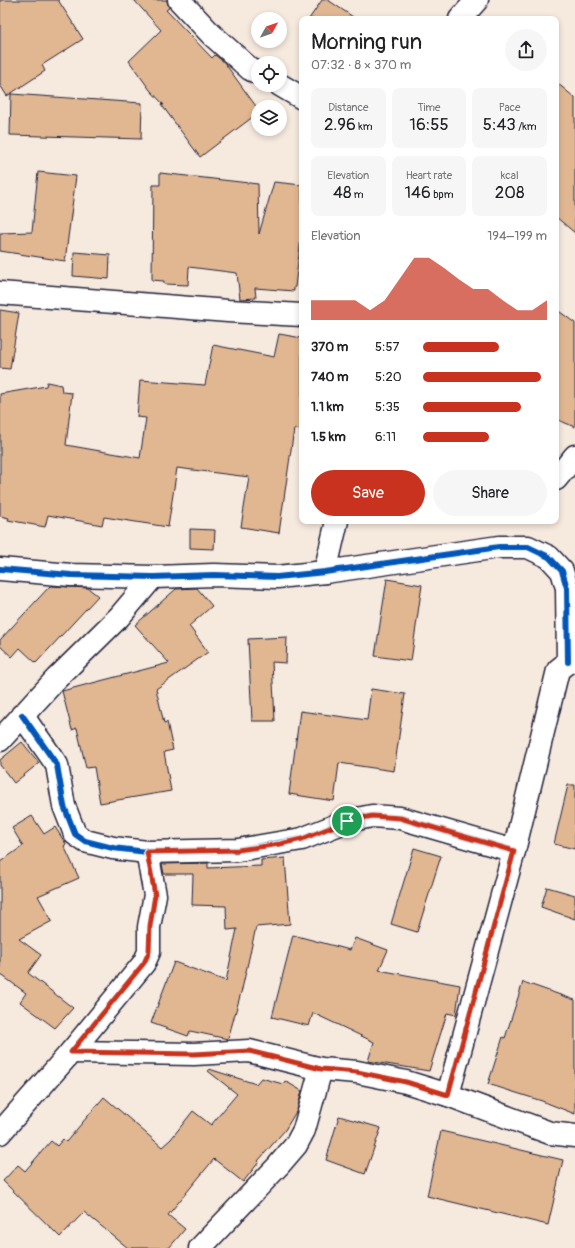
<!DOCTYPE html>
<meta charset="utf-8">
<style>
body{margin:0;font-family:Pangolin,sans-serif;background:#f6f6f6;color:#202124;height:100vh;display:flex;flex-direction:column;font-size:15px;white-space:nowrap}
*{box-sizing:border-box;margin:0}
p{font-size:13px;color:#757577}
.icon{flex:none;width:22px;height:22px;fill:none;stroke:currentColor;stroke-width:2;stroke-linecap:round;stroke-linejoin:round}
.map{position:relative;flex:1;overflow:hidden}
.side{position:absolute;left:299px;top:16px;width:260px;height:508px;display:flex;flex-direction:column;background:#fff;border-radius:8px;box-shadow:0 2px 6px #0003}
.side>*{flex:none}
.needle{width:26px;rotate:50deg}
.buttons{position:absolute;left:251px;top:12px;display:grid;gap:8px}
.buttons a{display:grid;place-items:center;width:36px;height:36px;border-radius:50%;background:#fff;box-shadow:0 2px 6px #0003;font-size:20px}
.pin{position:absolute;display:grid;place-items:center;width:34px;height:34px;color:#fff;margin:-17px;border:2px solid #fff;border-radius:50%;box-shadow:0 1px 4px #0007}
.round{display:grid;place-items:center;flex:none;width:42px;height:42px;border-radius:21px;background:#f6f6f6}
.headline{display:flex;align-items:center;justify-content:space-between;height:68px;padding:0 12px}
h1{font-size:22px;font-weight:600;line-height:30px}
.stats{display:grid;grid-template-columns:repeat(3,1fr);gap:6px;height:68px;padding:4px 12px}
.stats div{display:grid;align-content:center;border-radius:8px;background:#f6f6f6;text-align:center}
.stats b{font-size:17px;font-weight:600}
.stats small{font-size:11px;font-weight:400}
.stats p{font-size:11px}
.chart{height:112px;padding:8px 12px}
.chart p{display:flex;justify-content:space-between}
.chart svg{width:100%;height:72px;margin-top:4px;fill:#c8321e;opacity:.7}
.button{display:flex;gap:8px;margin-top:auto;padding:8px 12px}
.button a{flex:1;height:46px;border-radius:24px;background:#c8321e;color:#fff;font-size:16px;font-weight:600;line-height:46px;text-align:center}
.button a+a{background:#f6f6f6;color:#202124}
ul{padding:0 12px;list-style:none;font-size:13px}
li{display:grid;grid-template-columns:64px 48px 1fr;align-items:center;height:30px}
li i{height:10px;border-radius:5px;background:#c8321e}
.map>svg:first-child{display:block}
.building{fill:#e1b792;stroke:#22223b}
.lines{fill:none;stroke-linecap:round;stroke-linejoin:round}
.street-casing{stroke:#22223b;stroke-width:25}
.street{stroke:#fff;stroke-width:22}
.cycleway-casing{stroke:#fff;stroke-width:8}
.cycleway{stroke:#0057b8;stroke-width:6}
.route-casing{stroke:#fff;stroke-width:8}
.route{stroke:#c8321e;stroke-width:5}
</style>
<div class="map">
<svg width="575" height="1248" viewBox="0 0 575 1248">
<rect width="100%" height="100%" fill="#f6e9de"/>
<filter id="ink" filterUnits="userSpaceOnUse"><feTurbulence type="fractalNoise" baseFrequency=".025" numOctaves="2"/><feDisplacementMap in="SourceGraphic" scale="8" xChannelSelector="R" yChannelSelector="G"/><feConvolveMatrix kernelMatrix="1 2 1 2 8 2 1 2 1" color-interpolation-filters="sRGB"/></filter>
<g filter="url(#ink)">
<g class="building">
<polygon points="0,0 58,0 83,39 42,65 45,71 7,96 0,85"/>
<polygon points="134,0 167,0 169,8 166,10 212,58 215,55 224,62 258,109 258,113 200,157 161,104 164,105 150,90 129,61 161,30"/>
<polygon points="322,0 328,0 356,19 309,19"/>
<polygon points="556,82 575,98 575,233 556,217"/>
<polygon points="11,94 142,103 141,139 10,135"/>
<polygon points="38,172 76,176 65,261 0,251 0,233 32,232"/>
<polygon points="160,173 258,184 259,234 274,182 302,185 302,229 295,287 294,287 294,291 255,288 256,298 240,299 237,273 189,267 188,285 164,284 164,281 152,280 153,185 160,185"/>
<polygon points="74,252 110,255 109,279 73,276"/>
<polygon points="556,309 575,323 575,427 556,419"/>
<polygon points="0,310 19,313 10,369 0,368"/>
<polygon points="279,334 302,338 302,420 300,430 294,429 279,533 241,527 249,477 177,468 168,527 104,517 102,525 48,515 45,527 8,520 9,518 0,516 0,394 46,386 47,382 61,385 62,392 72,393 66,445 140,458 146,418 137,417 140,380 205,385 213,345 274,357"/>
<polygon points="190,529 215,530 214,549 190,548"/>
<polygon points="387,579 422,585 411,661 375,656"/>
<polygon points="50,586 88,588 98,596 36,663 20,648 12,657 0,646 0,640"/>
<polygon points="197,588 212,606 189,626 208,652 156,689 164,723 167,722 173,750 164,752 171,791 100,803 94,767 86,768 77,728 72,730 62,691 169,663 135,625 176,589"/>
<polygon points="287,637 286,663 272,662 275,721 252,721 248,639"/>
<polygon points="371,689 405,694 394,771 339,763 334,801 289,794 300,711 367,720"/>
<polygon points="22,742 39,763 14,783 0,765 0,760"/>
<polygon points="568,785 575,785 575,849 554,844"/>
<polygon points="32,816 44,834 55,827 66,844 64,846 79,878 38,896 52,921 19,939 41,955 28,973 73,1008 55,1028 20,1002 26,993 0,974 0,862 23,846 12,828"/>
<polygon points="414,848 441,856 417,932 391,924"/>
<polygon points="285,858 290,924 256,927 242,989 228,1039 190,1031 188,1036 151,1023 174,962 226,981 237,929 227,930 226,906 192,905 193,874 164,874 162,864 208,863 208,868 261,866 261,860"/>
<polygon points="547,887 575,895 575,919 541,907"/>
<polygon points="293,935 350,950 355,938 388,950 379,970 460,985 456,1015 447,1013 429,1071 368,1061 374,1042 313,1013 309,1026 272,1017"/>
<polygon points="523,982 575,1000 575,1114 542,1101 488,1084 503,1037 505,1038"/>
<polygon points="209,1069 256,1084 261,1078 283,1084 285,1081 302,1091 297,1110 285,1130 258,1161 259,1162 243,1182 214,1159 168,1215 185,1229 169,1248 128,1248 84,1212 60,1237 3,1181 18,1165 25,1171 51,1141 57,1146 63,1139 66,1142 104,1097 162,1147 171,1139 193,1111 211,1125 237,1094 208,1071"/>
<polygon points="339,1116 381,1128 365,1174 326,1160"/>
<polygon points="441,1131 563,1160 548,1225 427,1196"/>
</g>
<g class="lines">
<defs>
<g id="street">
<polyline points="179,0 211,34 250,69 258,73"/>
<polyline points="460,19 477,0"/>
<polyline points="280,85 302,98"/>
<polyline points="0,293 228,311 302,315"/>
<polyline points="556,479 575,456"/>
<polyline points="0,569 71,575 153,577 214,575 277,577 325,572 499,547 528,547 549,557 562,571 567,588 568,662"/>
<polyline points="325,572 337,521"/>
<polyline points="22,715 57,765 64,806 75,834 85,841 113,848 147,852 238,850 302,839 347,821 372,816 400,818 514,851"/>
<polyline points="0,740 57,678 119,617 153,577"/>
<polyline points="71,1052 194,1054 249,1051 321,1069 357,1072 406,1082 448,1095 550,1133 575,1136"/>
<polyline points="448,1095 514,851 558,670 568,662 575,661"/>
<polyline points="0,1133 71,1052 144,963 149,952 149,927 155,895 147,852"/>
<polyline points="200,1248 278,1166 296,1145 304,1130 321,1069"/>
</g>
</defs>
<use href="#street" class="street-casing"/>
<use href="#street" class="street"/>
<defs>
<g id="cycleway">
<polyline points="0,569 71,575 153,577 214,575 277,577 325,572 499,547 528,547 549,557 562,571 567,588 568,662"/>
<polyline points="22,715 57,765 64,806 75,834 85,841 113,848 147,852 238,850 302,839 347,821 372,816 400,818 514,851"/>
</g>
</defs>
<use href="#cycleway" class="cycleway-casing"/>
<use href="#cycleway" class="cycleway"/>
</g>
</g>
<g class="lines" filter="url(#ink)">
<defs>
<polygon id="route" points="372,816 400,818 514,851 448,1095 406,1082 357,1072 321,1069 249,1051 194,1054 71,1052 144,963 149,952 150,926 155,895 147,852 238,850 280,844 302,839 347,821"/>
</defs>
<use href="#route" class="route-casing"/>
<use href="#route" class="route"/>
</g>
</svg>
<div class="buttons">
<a><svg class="needle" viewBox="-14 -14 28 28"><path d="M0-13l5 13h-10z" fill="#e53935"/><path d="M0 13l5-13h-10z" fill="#757577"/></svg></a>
<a><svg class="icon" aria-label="locate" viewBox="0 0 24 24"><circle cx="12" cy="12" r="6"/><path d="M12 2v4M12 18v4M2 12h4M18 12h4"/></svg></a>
<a><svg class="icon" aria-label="layers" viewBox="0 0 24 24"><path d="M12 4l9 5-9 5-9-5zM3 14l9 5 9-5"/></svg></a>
</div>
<div class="pin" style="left:347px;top:821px;background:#1e9e55"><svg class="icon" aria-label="arrive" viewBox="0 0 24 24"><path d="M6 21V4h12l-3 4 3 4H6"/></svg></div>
<section class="side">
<div class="headline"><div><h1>Morning run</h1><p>07:32 · 8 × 370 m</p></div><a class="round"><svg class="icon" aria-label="share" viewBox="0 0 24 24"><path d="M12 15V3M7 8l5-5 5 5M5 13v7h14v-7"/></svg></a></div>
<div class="stats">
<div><p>Distance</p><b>2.96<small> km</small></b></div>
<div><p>Time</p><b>16:55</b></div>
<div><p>Pace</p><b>5:43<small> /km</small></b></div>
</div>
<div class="stats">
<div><p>Elevation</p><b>48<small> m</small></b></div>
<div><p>Heart rate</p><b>146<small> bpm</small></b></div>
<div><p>kcal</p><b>208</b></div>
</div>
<div class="chart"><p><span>Elevation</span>194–199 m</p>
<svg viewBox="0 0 160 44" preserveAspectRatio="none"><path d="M0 44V32L10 32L20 32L30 32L40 38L50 32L60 19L70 6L80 6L90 12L100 19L110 25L120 25L130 32L140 38L150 38L160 32V44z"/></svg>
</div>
<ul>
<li><b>370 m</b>5:57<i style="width:61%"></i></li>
<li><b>740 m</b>5:20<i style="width:95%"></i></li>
<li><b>1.1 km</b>5:35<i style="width:79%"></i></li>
<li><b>1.5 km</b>6:11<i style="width:53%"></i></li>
</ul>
<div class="button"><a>Save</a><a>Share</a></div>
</section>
</div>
